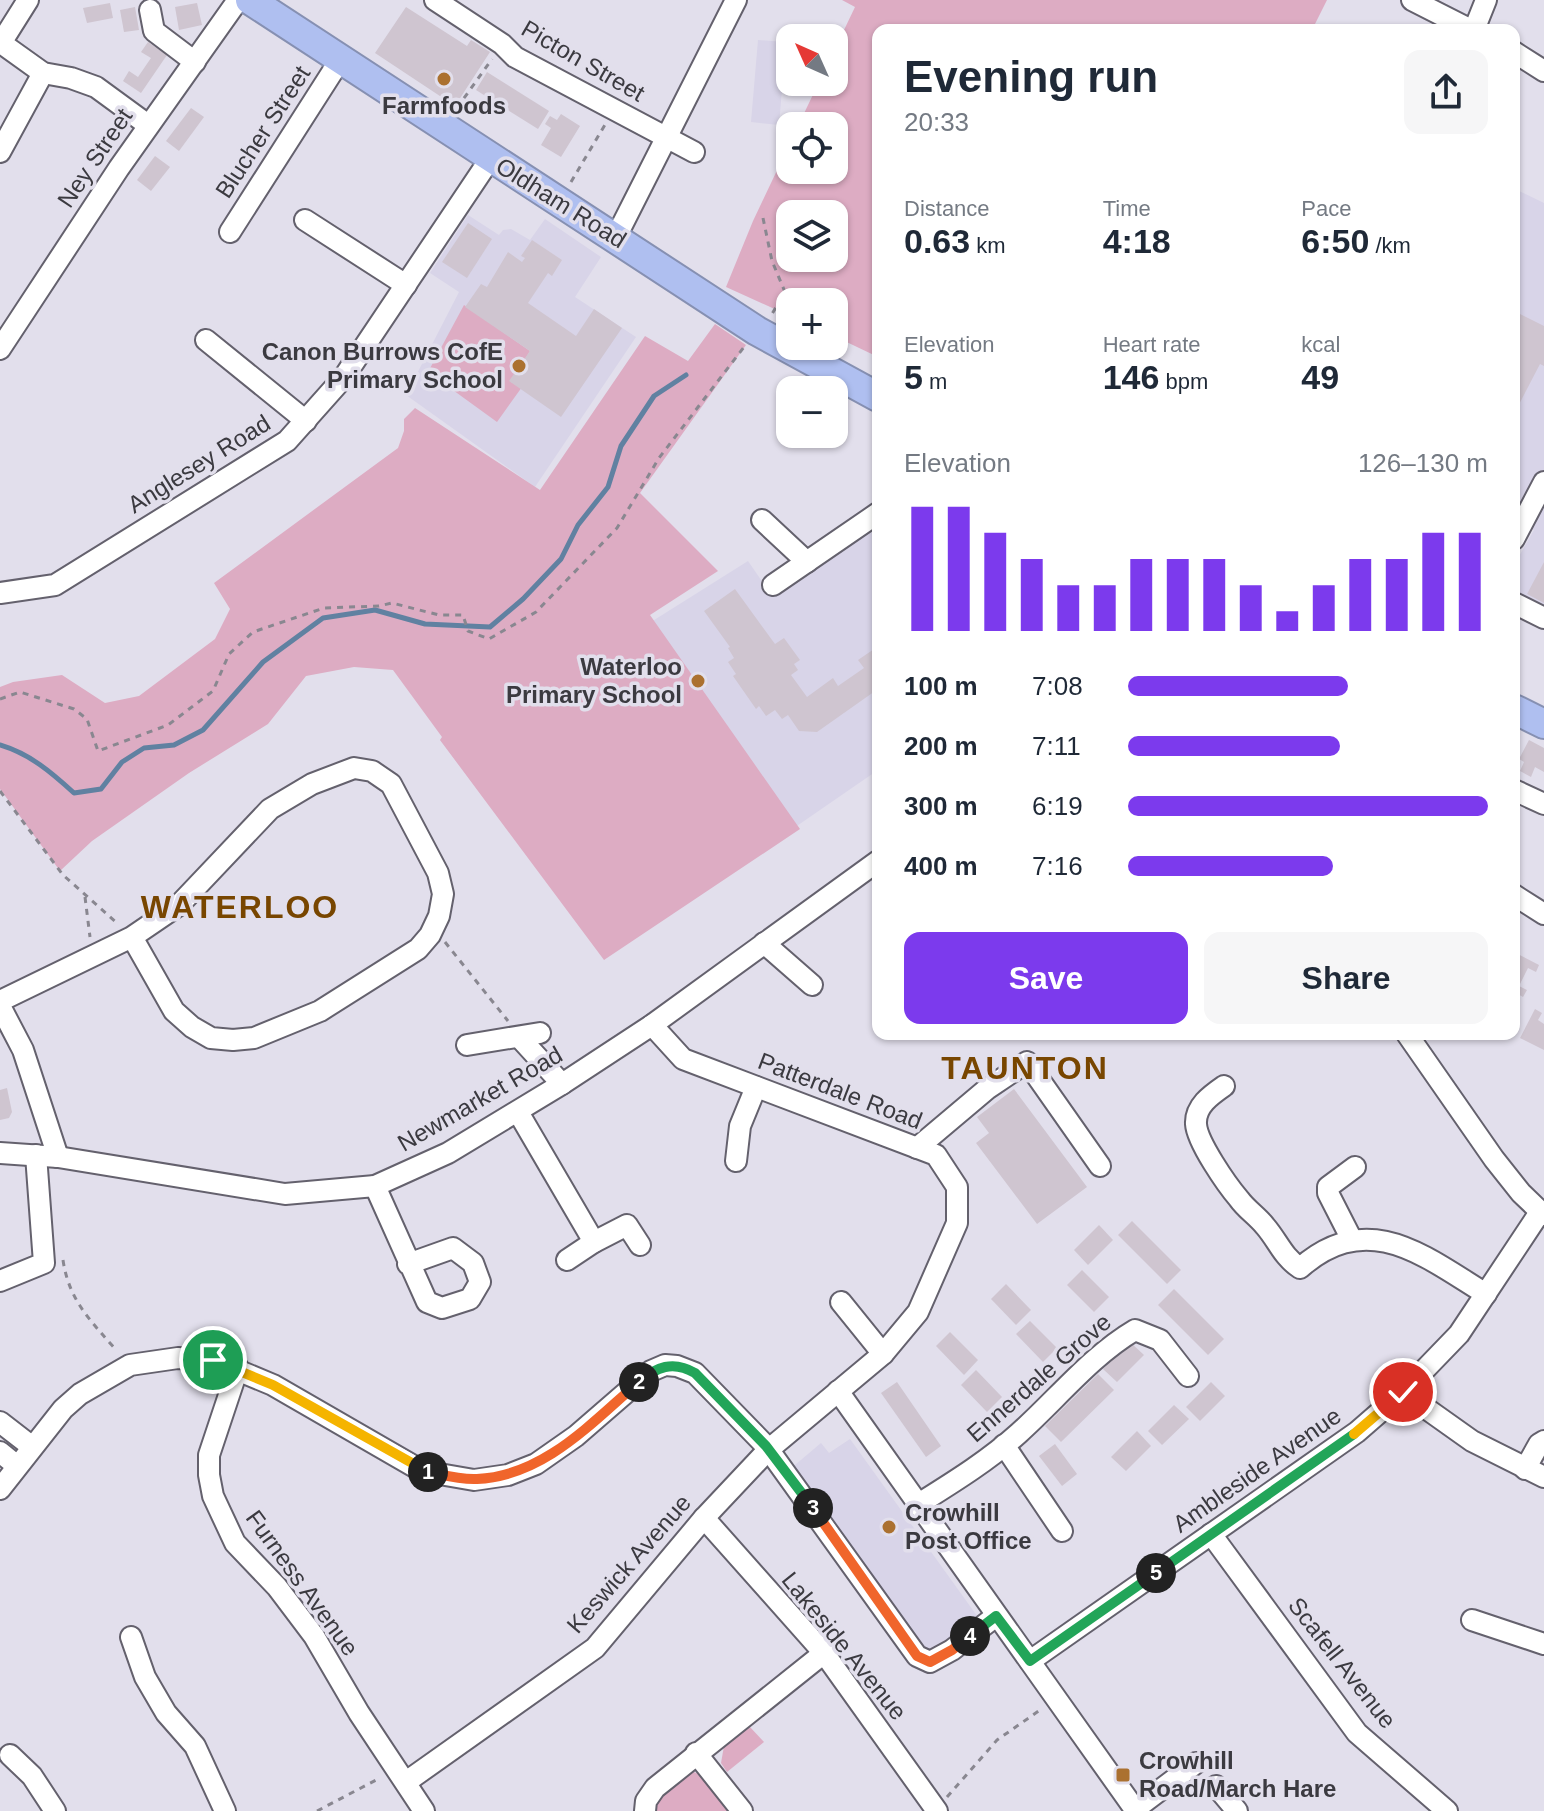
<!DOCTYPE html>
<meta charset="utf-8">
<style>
body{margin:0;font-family:Helvetica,sans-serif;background:#f6f6f7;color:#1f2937;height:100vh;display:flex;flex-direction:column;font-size:30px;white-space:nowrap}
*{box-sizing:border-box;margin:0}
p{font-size:26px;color:#747a83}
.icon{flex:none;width:44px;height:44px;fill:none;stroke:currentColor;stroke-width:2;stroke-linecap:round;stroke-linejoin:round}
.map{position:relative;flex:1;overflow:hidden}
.drawer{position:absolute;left:872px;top:24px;width:648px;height:1016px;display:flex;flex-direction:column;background:#fff;border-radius:16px;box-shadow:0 2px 6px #0004}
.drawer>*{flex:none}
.needle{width:52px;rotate:315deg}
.controls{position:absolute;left:776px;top:24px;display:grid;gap:16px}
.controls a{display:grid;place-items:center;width:72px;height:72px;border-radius:16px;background:#fff;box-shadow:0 2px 6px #0004;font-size:40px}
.pin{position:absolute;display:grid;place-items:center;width:68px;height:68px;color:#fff;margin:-34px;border:4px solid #fff;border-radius:50%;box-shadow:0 2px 8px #0007}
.km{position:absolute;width:40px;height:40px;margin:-20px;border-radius:50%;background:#222;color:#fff;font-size:22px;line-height:40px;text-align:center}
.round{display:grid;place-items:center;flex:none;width:84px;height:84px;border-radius:16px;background:#f6f6f7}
.head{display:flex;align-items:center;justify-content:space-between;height:136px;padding:0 32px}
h1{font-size:44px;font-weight:700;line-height:60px}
.metrics{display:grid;grid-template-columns:repeat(3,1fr);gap:12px;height:136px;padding:8px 32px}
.metrics div{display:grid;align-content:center}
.metrics b{font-size:34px;font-weight:700}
.metrics small{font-size:22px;font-weight:400}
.metrics p{font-size:22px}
.chart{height:224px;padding:16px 32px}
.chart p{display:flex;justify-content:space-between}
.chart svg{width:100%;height:144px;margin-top:8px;stroke:#7c3aed;stroke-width:6}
.action{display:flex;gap:16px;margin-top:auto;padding:16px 32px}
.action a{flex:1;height:92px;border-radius:16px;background:#7c3aed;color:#fff;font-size:32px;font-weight:700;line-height:92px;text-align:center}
.action a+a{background:#f6f6f7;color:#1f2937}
ul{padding:0 32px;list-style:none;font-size:26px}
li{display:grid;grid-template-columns:128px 96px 1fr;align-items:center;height:60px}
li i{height:20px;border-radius:10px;background:#7c3aed}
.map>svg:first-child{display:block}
.built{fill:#d8d4e8}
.green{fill:#ddacc3;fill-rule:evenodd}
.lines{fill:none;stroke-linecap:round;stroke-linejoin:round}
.stream{stroke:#6081a1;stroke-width:5}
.building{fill:#cfc5d0}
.minor-casing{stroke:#64616d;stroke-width:24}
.highway-casing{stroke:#8690b2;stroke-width:32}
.path{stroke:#898790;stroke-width:3;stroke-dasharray:6 6;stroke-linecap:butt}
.minor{stroke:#fff;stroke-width:20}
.highway{stroke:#afbff0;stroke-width:28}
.split-1-casing{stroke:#fff;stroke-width:16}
.split-2-casing{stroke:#fff;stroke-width:16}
.split-3-casing{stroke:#fff;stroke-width:16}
.split-4-casing{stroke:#fff;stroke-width:16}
.split-5-casing{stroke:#fff;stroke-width:16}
.split-6-casing{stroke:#fff;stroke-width:16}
.split-7-casing{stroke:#fff;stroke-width:16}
.split-1{stroke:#f5b400;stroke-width:10}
.split-2{stroke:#f0652b;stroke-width:10}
.split-3{stroke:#22a559;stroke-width:10}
.split-4{stroke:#f0652b;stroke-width:10}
.split-5{stroke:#22a559;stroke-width:10}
.split-6{stroke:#22a559;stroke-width:10}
.split-7{stroke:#f5b400;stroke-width:10}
.poi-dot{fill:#ab7130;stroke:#e2dfec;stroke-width:3}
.labels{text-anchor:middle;stroke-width:7;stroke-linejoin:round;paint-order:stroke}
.street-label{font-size:24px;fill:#3b3a40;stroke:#e2dfec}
.poi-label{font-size:24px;font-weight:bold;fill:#3b3a40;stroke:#e2dfec;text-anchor:end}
.district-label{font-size:32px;font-weight:bold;letter-spacing:2px;fill:#784600;stroke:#e2dfec}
</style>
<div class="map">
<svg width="1544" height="1811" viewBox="0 0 1544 1811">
<rect width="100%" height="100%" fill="#e2dfec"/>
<g class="built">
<polygon points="758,40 786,42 779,125 751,122"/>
<polygon points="1517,190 1544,203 1544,615 1514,600 1514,565 1534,530 1514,517 1514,197"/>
<polygon points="468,215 499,235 503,230 511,229 530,240 545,219 601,257 575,297 636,337 535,487 406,395 459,292 430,273"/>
<polygon points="878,519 878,770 613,953 597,948 440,740 651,622 748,561 770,593"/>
<polygon points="850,1439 990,1634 948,1663 931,1667 782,1476 821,1443 829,1453"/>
</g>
<g class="green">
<path d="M842 0H1327L1312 30H1293L1273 26 1271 30H878V357L834 336V302H790V316L726 287 753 221 790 143V170H834V126H798L819 82H834V51L855 7ZM790 214H834V258H790Z"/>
<polygon points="464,305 530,351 511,382 522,387 497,422 428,372"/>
<polygon points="715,324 746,345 640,493 718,571 650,615 800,829 604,960 440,740 442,737 393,670 354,667 306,676 268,724 189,773 92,841 60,871 0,789 0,687 13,682 62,675 105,703 139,696 215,639 230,609 214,583 398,448 404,431 404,419 415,408 540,490 645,336 688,361"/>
<polygon points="749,1726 764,1742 727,1772 721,1763 724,1746"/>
<path d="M694 1772 707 1778 734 1811H652C655 1796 678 1773 694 1772Z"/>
</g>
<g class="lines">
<g class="stream">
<polyline points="875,282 878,282"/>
<path d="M0 745C30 754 51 772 74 793L101 789 122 762 144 748 174 745 203 730 263 662 323 618 375 610 425 624 490 627 523 599 561 559 578 525 608 487 621 446 654 396 686 375"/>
</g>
</g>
<g class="building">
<polygon points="110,3 113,18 87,23 83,8"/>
<polygon points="197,3 202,25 179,30 175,7"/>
<polygon points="135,7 139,30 124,32 120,10"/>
<polygon points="406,7 467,46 471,40 490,52 455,106 375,53"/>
<polygon points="148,42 167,55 141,93 123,81 129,71 138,77 151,58 141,52"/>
<polygon points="487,72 549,111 538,129 476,90"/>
<polygon points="191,108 204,117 179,151 166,141"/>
<polygon points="561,114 580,126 561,157 541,145 551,128 545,124 550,116 557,120"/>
<polygon points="155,156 170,167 151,191 137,180"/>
<polygon points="468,223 492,239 467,278 442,262"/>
<polygon points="532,240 562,260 552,276 548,273 528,303 576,336 594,309 622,328 561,417 509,381 530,351 465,307 481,284 487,287 508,252 522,262 525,258 521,256"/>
<polygon points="1514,311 1544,326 1544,366 1540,364 1514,414"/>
<polygon points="1544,562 1544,603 1527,594"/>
<polygon points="735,589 775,644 784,638 800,660 794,664 798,670 791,675 807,697 833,678 838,686 864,668 858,660 877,647 874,643 878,640 878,689 817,732 799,731 788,715 782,719 775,710 766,716 759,706 756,709 733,676 736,674 728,662 734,658 728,648 730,647 704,611"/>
<polygon points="1529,740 1544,748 1544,772 1535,767 1531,777 1520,771 1524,762 1519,759"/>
<polygon points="1514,952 1539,965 1536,972 1528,968 1519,986 1527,990 1523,997 1514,992"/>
<polygon points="1535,1009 1542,1013 1538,1020 1544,1024 1544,1050 1520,1038"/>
<polygon points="7,1088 12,1112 9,1118 0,1120 0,1090"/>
<polygon points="1014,1089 1087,1187 1037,1224 976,1143 989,1133 977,1117"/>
<polygon points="1132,1221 1181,1270 1167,1284 1118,1235"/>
<polygon points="1099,1225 1113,1240 1088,1265 1074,1250"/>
<polygon points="1082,1270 1109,1297 1094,1312 1067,1285"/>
<polygon points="1006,1284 1031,1310 1016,1325 991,1299"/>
<polygon points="1174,1289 1224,1339 1208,1355 1158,1305"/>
<polygon points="1030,1321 1057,1348 1043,1362 1016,1334"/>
<polygon points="950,1332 978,1360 964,1375 936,1346"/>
<polygon points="1130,1342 1144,1355 1117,1382 1103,1369"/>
<polygon points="976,1370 1002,1397 987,1412 961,1385"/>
<polygon points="1098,1374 1114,1390 1061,1442 1045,1426"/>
<polygon points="897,1382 941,1446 926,1457 881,1393"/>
<polygon points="1211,1382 1225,1396 1200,1421 1186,1407"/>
<polygon points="1174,1405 1189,1419 1162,1445 1148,1431"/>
<polygon points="1137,1431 1151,1446 1126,1471 1111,1457"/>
<polygon points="1055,1444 1077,1474 1062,1486 1039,1456"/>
</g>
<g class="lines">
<defs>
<g id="minor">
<polyline points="28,0 1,43 43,73 71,78 96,87 148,125"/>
<polyline points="435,0 502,44 515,57 694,152"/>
<polyline points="1412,0 1471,30"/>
<polyline points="150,10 154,31 195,62"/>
<polyline points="1474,30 1486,0"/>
<polyline points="1514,52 1544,71"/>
<polyline points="0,152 43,73"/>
<polyline points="305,220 406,285"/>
<polyline points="230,232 340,60"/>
<polyline points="616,237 736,0"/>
<polyline points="206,340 306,421"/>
<polyline points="0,349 119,168 238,0"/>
<polyline points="762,520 807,562"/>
<polyline points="1514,539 1544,482"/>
<polyline points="773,585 878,513"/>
<polyline points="0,593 55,585 287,441 344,377 490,159"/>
<polyline points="1514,603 1544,618"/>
<polyline points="1514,790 1544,804"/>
<polyline points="1514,895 1544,914"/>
<polyline points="764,943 812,985"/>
<polyline points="0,1001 132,937 179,905 270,809 312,784 354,768 372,771 391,784 438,873 443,894 439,916 430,935 418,949 320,1011 254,1038 233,1040 211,1038 192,1027 174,1011 132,937"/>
<polyline points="0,1006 23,1050 58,1157"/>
<polyline points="1407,1034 1494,1159 1521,1193 1544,1215"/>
<polyline points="519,1037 562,1084"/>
<polyline points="467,1045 540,1033"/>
<path d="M1224 1086C1211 1095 1195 1106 1196 1124 1197 1142 1227 1185 1239 1199 1246 1209 1257 1216 1265 1226 1278 1241 1283 1257 1300 1268 1368 1208 1424 1256 1486 1294"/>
<polyline points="518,1112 594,1242 627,1225 640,1245"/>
<polyline points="917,1148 987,1089 1027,1062 1100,1166"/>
<polyline points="0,1153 58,1157 285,1194 375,1186 448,1153 562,1084 652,1025 878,861"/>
<polyline points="736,1161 740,1126 756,1087"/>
<polyline points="375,1186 427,1302 442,1308 470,1299 480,1282 473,1263 453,1248 408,1264"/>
<polyline points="1352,1240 1328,1193 1328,1187 1355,1167"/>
<polyline points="567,1260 594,1242"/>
<polyline points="0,1281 44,1263 36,1155"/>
<polyline points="841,1302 883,1354"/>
<polyline points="238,1368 209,1455 209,1475 213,1496 235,1543 277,1587 314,1636 359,1713 424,1811"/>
<polyline points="838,1391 1136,1811"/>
<polyline points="1403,1392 1472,1441 1544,1477"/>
<polyline points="0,1422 31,1446"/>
<polyline points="1004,1445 1062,1531"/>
<polyline points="0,1452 16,1465"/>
<polyline points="1525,1469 1539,1444 1544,1441"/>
<polyline points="0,1489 63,1409 80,1394 130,1365 178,1358 213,1360 273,1385 422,1471 474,1480 508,1475 536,1464 576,1436 651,1371 665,1365 677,1366 695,1373 766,1446 917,1656 930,1662 952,1650 996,1616"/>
<path d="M917 1505C952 1483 988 1461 1019 1433 1057 1399 1091 1356 1135 1330L1160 1340 1188 1376"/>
<polyline points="704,1518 824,1653 937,1811"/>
<polyline points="1211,1534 1357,1733 1447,1811"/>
<polyline points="1472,1620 1544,1644"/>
<polyline points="131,1637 145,1677 166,1713 195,1746 225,1811"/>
<polyline points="1030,1661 1357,1432 1403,1392 1459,1334 1540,1212"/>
<polyline points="696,1753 742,1811"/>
<polyline points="10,1755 32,1776 55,1811"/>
<polyline points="406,1782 595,1648 704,1518 768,1450 883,1354 918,1312 957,1223 957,1187 936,1155 683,1059 652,1025"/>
<polyline points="1216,1786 1237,1811"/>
<polyline points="1135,1809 1196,1763"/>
<polyline points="645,1811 646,1801 655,1788 824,1653"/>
</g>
<g id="highway">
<polyline points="250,0 757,331 878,397"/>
<polyline points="1514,709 1544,724"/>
</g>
</defs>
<use href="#minor" class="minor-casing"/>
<use href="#highway" class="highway-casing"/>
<g class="path">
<polyline points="457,108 492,59"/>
<polyline points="571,182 606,123"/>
<polyline points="763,218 772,261 785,292 772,314"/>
<polyline points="0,699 20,692 74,709 87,719 98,751 168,725 213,691 229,654 253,632 324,608 379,606 392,603 439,615 463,615 468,631 489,639 536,612 617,528 659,458 744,347"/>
<polyline points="0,791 63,875 118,924"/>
<polyline points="85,897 90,937"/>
<polyline points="445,942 508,1021"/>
<path d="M63 1260C69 1301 91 1321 117 1351"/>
<polyline points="947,1797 997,1740 1043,1708"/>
<polyline points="317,1811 380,1778"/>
</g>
<use href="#minor" class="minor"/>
<use href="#highway" class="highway"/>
</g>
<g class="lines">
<defs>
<polyline id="split-1" points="213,1360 273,1385 428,1472"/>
<path id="split-2" d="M428 1472C443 1475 461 1480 477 1479 544 1476 591 1423 639 1382"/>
<path id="split-3" d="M639 1382C656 1367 673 1360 695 1373L766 1446 813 1508"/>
<polyline id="split-4" points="813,1508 917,1656 930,1662 952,1650 970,1636"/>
<polyline id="split-5" points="970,1636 996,1616 1030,1661 1156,1573"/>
<polyline id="split-6" points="1156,1573 1354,1434"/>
<polyline id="split-7" points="1354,1434 1403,1392"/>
</defs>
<use href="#split-1" class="split-1-casing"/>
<use href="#split-2" class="split-2-casing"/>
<use href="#split-3" class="split-3-casing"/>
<use href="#split-4" class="split-4-casing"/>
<use href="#split-5" class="split-5-casing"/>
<use href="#split-6" class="split-6-casing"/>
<use href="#split-7" class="split-7-casing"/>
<use href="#split-1" class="split-1"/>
<use href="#split-2" class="split-2"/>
<use href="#split-3" class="split-3"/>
<use href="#split-4" class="split-4"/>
<use href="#split-5" class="split-5"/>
<use href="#split-6" class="split-6"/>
<use href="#split-7" class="split-7"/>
</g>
<g class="poi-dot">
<circle cx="444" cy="79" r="8"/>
<circle cx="519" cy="366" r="8"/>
<circle cx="698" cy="681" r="8"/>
<circle cx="889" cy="1527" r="8"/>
<rect x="1115" y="1767" width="16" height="16" rx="4"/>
</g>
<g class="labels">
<g class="street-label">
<text transform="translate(583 61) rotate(30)" y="8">Picton Street</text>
<text transform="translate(263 132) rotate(-57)" y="8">Blucher Street</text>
<text transform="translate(95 158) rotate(-56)" y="8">Ney Street</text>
<text transform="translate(561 203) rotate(32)" y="8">Oldham Road</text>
<text transform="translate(199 464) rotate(-32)" y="8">Anglesey Road</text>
<text transform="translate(840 1091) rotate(21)" y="8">Patterdale Road</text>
<text transform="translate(480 1099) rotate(-30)" y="8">Newmarket Road</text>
<text transform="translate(1039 1378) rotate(-41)" y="8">Ennerdale Grove</text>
<text transform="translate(1257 1470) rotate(-35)" y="8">Ambleside Avenue</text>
<text transform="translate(629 1564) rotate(-49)" y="8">Keswick Avenue</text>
<text transform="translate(302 1583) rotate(54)" y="8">Furness Avenue</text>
<text transform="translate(844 1646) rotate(51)" y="8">Lakeside Avenue</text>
<text transform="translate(1342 1663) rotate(52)" y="8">Scafell Avenue</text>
</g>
<g class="poi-label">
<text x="444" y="114" text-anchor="middle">Farmfoods</text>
<text x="503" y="360">Canon Burrows CofE<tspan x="503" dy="28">Primary School</tspan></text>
<text x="682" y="675">Waterloo<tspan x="682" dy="28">Primary School</tspan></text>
<text x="905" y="1521" text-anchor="start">Crowhill<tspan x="905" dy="28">Post Office</tspan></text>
<text x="1139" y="1769" text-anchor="start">Crowhill<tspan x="1139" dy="28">Road/March Hare</tspan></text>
</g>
<g class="district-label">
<text x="240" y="918">WATERLOO</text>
<text x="1025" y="1079">TAUNTON</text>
</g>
</g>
</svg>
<div class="controls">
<a><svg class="needle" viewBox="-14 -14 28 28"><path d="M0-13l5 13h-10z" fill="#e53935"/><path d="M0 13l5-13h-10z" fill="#747a83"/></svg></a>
<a><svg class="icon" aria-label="locate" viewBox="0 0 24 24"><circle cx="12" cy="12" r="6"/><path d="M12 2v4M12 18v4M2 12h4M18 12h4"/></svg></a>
<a><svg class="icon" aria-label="layers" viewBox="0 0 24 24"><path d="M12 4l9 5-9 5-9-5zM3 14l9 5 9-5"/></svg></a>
<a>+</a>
<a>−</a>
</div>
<div class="pin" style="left:213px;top:1360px;background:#1e9e55"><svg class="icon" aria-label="arrive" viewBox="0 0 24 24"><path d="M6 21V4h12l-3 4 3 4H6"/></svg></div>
<div class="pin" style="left:1403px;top:1392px;background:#d93025"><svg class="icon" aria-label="check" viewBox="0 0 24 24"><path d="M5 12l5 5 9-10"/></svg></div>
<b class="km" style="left:428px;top:1472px">1</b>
<b class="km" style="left:639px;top:1382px">2</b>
<b class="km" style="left:813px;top:1508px">3</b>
<b class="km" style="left:970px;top:1636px">4</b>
<b class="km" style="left:1156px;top:1573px">5</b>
<section class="drawer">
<div class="head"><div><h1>Evening run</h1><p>20:33</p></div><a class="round"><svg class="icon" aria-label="share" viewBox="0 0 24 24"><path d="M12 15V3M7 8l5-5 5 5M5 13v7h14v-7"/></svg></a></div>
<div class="metrics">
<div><p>Distance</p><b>0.63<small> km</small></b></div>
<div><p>Time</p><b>4:18</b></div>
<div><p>Pace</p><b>6:50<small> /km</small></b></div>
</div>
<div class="metrics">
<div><p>Elevation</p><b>5<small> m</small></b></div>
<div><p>Heart rate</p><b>146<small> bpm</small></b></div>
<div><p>kcal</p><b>49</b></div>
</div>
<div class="chart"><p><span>Elevation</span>126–130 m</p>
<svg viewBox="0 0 160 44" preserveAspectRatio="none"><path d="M5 44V6M15 44V6M25 44V14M35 44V22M45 44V30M55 44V30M65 44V22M75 44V22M85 44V22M95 44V30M105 44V38M115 44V30M125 44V22M135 44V22M145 44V14M155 44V14"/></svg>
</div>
<ul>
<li><b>100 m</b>7:08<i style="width:61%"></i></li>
<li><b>200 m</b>7:11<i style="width:59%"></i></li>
<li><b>300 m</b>6:19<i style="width:100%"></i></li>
<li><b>400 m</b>7:16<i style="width:57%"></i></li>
</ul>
<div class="action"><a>Save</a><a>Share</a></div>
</section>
</div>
